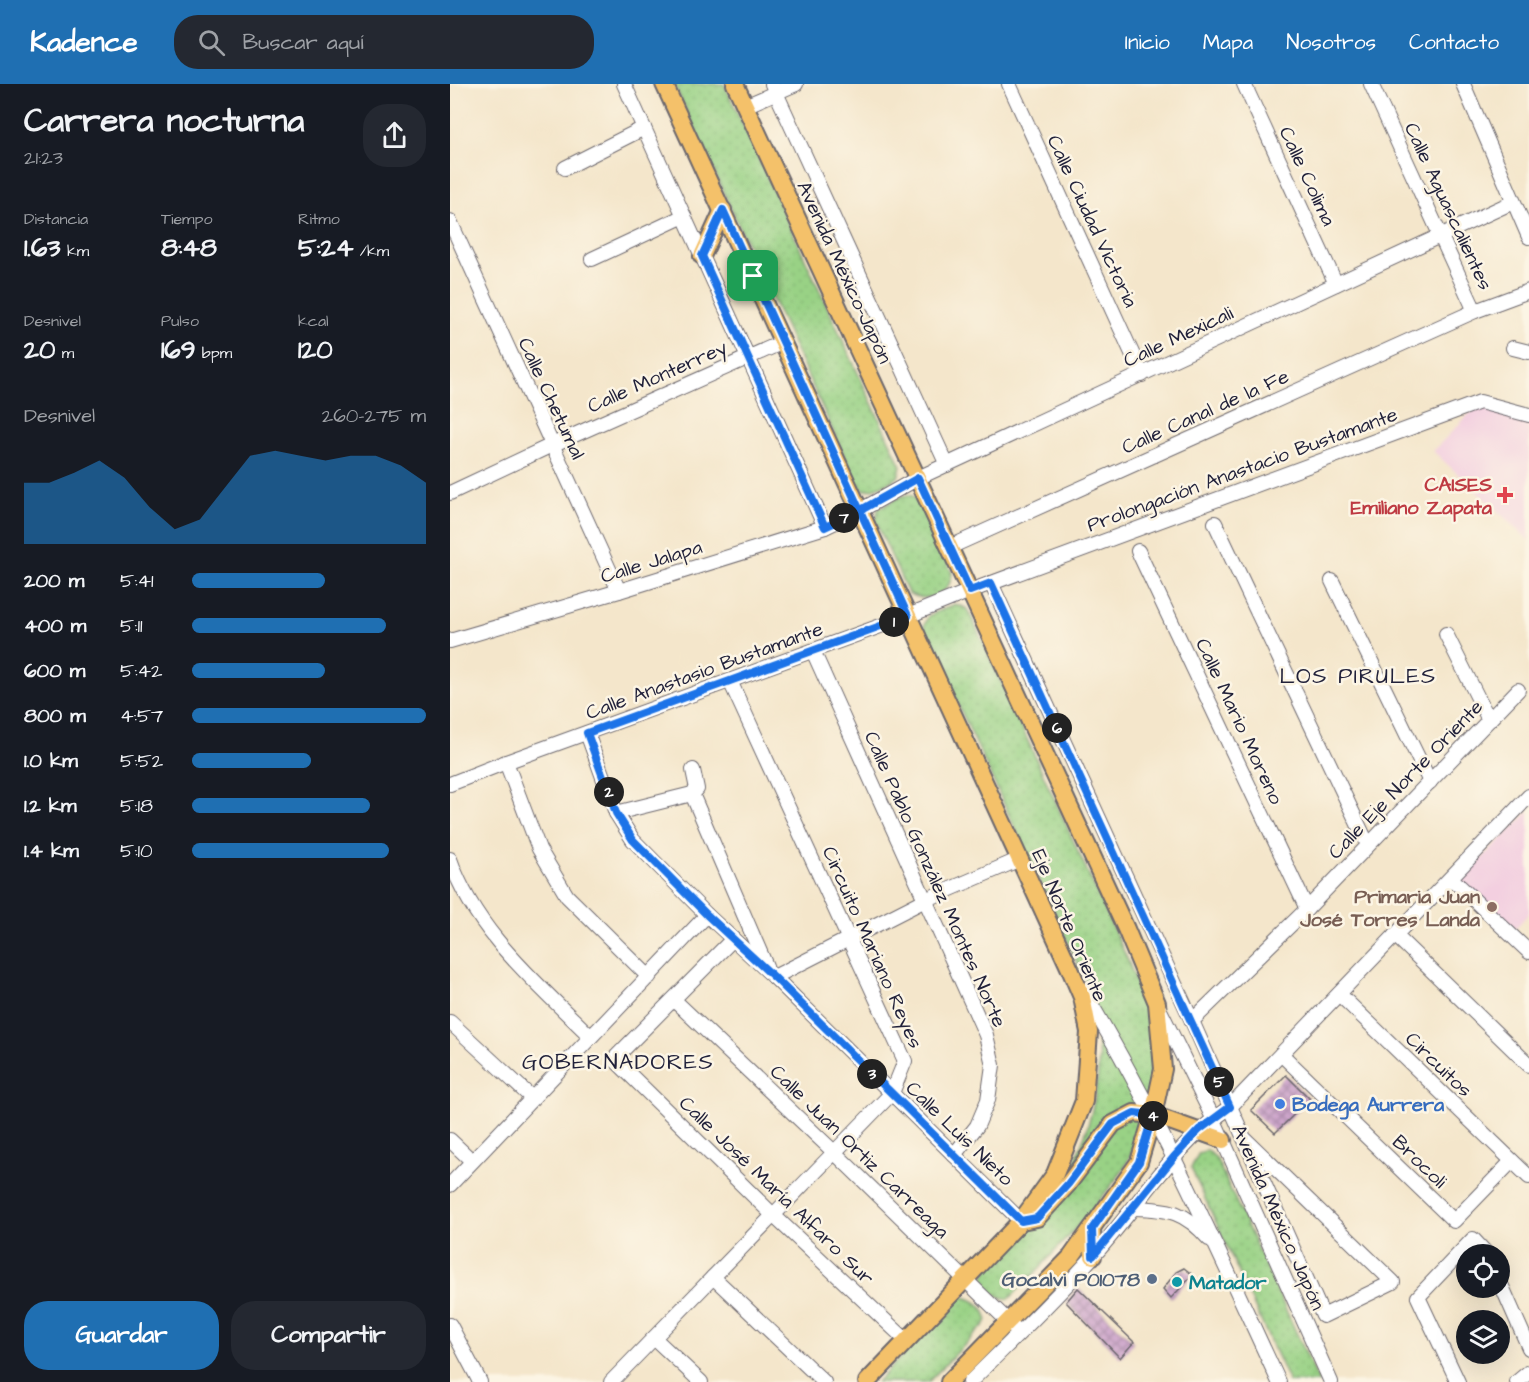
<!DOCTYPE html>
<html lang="es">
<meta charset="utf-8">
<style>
body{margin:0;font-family:"Architects Daughter",sans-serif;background:#242831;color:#f1f3f6;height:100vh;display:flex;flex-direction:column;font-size:22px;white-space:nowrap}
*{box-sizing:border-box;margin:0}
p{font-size:20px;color:#9ea1a6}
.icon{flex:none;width:33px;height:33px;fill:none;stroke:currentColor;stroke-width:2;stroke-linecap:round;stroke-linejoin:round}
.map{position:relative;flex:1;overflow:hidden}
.details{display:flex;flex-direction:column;background:#171b24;width:450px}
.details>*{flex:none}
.fabs{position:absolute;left:1006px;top:1160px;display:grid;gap:12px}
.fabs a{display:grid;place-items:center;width:54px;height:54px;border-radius:50%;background:#171b24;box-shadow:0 6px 24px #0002;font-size:30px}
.pin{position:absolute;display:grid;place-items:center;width:51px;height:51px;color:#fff;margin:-26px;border-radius:12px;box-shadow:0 3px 9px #0006}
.km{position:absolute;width:30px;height:30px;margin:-15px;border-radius:50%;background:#222;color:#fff;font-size:16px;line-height:30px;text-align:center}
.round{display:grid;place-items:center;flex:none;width:63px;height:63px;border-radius:24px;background:#242831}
.overview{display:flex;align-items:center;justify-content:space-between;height:102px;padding:0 24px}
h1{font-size:33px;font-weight:800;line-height:45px}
.stats{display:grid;grid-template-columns:repeat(3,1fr);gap:9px;height:102px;padding:6px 24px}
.stats div{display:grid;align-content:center}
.stats b{font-size:26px;font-weight:800}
.stats small{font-size:16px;font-weight:400}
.stats p{font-size:16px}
.chart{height:168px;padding:12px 24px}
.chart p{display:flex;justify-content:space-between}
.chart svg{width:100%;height:108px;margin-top:6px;fill:#1f6fb2;opacity:.7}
.action{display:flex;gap:12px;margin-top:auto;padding:12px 24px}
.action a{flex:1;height:69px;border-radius:24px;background:#1f6fb2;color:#fff;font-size:24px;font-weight:800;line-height:69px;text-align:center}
.action a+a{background:#242831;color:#f1f3f6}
ul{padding:0 24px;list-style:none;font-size:20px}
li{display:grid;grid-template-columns:96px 72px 1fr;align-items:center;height:45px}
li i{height:15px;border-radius:8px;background:#1f6fb2}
header{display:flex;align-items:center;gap:36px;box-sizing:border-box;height:84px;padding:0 30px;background:#1f6fb2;color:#fff}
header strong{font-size:28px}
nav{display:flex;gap:33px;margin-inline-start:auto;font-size:21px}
.search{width:420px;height:54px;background:#242831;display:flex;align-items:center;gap:15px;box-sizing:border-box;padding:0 21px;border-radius:24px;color:#9ea1a6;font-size:22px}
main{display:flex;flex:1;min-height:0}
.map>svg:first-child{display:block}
.built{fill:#f3cfe0}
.park{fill:url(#park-dots);stroke:#5e7a60;stroke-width:1.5}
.building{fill:url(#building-cross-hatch)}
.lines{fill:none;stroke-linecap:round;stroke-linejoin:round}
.minor-casing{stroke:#6c676d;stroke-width:16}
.major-casing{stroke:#6c676d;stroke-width:20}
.minor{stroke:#fff;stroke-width:14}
.major{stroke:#f4c16a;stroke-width:16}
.route-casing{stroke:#fff;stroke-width:12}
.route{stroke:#1a73e8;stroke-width:8}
.health-dot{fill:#e0444e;stroke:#fcf5e5;stroke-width:2}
.education-dot{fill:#8d6e63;stroke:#fcf5e5;stroke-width:2}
.shop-dot{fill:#3f7fe0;stroke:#fcf5e5;stroke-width:2}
.service-dot{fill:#5c6f8a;stroke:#fcf5e5;stroke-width:2}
.culture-dot{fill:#0f9aa8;stroke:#fcf5e5;stroke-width:2}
.labels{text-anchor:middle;stroke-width:5;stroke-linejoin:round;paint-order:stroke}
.street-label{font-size:20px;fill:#22223b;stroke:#fcf5e5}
.health-label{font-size:20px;font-weight:bold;fill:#be3a42;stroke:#fcf5e5;text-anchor:end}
.education-label{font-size:20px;font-weight:bold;fill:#785e54;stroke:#fcf5e5;text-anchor:end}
.shop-label{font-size:20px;font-weight:bold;fill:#366cbe;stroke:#fcf5e5;text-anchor:start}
.service-label{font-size:20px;font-weight:bold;fill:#4e5e75;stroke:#fcf5e5;text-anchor:end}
.culture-label{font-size:20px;font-weight:bold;fill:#0d838f;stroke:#fcf5e5;text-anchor:start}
.quarter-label{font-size:22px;letter-spacing:1.5px;fill:#22223b;stroke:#fcf5e5}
</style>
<header>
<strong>Kadence</strong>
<div class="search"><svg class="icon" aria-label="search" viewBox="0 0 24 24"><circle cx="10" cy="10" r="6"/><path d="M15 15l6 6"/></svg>Buscar aquí</div>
<nav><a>Inicio</a><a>Mapa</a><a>Nosotros</a><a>Contacto</a></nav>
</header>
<main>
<section class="details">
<div class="overview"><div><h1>Carrera nocturna</h1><p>21:23</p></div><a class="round"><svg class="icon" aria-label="share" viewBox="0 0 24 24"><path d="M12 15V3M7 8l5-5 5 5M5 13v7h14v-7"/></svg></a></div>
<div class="stats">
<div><p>Distancia</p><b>1.63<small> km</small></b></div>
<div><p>Tiempo</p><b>8:48</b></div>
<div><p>Ritmo</p><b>5:24<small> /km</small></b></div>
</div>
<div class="stats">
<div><p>Desnivel</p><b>20<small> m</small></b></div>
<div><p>Pulso</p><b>169<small> bpm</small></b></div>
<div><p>kcal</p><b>120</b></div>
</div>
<div class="chart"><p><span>Desnivel</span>260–275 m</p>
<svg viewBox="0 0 160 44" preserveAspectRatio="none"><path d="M0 44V19L10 19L20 15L30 10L40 17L50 29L60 38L70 34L80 21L90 8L100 6L110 8L120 10L130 8L140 8L150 12L160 19V44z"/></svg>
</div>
<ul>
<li><b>200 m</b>5:41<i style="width:57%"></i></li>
<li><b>400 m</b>5:11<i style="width:83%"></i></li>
<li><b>600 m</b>5:42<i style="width:57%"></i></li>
<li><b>800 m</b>4:57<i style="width:100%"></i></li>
<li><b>1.0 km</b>5:52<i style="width:51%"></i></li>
<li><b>1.2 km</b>5:18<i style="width:76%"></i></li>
<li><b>1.4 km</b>5:10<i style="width:84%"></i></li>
</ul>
<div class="action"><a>Guardar</a><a>Compartir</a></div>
</section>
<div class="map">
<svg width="1079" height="1298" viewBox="0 0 1079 1298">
<defs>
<pattern id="park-dots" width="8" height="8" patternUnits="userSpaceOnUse" patternTransform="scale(1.5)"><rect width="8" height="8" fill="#99d285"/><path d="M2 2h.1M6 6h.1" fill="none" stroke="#84b474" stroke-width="1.8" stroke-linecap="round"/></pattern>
<pattern id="building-cross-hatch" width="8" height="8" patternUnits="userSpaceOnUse" patternTransform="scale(1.5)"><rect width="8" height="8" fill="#cda5cb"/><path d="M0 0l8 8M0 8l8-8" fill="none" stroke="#a686a6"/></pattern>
</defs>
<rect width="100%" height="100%" fill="#fcf5e5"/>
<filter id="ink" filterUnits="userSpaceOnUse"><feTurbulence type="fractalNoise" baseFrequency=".0167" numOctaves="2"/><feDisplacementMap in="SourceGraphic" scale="12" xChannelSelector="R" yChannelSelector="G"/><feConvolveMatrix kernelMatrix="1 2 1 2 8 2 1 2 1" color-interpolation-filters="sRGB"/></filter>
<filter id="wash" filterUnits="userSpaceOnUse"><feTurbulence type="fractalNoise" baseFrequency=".008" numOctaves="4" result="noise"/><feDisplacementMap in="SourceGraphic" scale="24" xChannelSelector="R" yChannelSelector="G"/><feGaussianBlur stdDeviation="1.35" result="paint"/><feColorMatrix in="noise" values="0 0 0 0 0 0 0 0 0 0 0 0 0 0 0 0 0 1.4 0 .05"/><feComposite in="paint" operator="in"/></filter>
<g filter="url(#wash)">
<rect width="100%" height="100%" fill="#f4e6cb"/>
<g class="built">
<polygon points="1030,319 1079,333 1079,456 983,367"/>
<polygon points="1079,727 1079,829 1064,846 1010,796"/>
</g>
<g class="park">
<path d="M224 0H274L451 382 448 393C438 399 426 406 414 406L407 399Z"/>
<path d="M459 411 464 413 469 418 502 489C500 512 476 519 458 509L426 438 428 425 452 412Z"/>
<path d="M505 520 516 524 520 530 679 879 700 938 703 962 702 995 691 1047 674 1085 637 1132 584 1190 559 1215C545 1213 539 1207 533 1194 543 1172 565 1157 580 1139 593 1124 606 1109 617 1093 625 1080 630 1064 635 1051 653 996 653 954 636 898L476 551 474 542 478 532Z"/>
<polygon points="757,1066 766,1074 869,1298 839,1298 741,1084 749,1069"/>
<path d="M514 1213C525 1216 535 1223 537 1235L535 1240 478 1298H427L507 1215Z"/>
</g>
<g id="blocks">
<g class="building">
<polygon points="836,991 860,1015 825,1049 801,1026"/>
<polygon points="734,1184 743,1191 721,1214 713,1205 726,1188"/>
<polygon points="628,1204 684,1258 670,1274 616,1218"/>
</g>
</g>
</g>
<g filter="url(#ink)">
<use href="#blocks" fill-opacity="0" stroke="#6c676d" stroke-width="1.5"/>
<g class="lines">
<defs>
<g id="minor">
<polyline points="174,0 375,443"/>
<polyline points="322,0 497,381"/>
<polyline points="559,0 692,291"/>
<polyline points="794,0 886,200"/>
<polyline points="921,0 1025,227"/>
<polyline points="1013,0 1079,153"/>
<polyline points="295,22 346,0"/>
<polyline points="115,84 194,44"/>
<polyline points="0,137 169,507"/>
<polyline points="142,175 234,132"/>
<polyline points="1063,264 1079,268"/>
<polyline points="0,409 102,361 333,258"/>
<polyline points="765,439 918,761"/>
<polyline points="500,463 1025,227 1079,207"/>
<polyline points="688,467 857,825"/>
<polyline points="882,497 980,698"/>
<polyline points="541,499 742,937 873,1232 943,1198 794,1054"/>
<polyline points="996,550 1039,636"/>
<polyline points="0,557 169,507 375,443 411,426 468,394 1063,118"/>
<polyline points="363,567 536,951 543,981 538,1016 527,1042 504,1071"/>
<polyline points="137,649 166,729 183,756 257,831 324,893 571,1137"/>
<polyline points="56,678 89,765 117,812 199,893"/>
<polyline points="0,700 56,678 458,532 520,507 1030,318 1079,331"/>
<polyline points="242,710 247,705 243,686"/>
<polyline points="166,729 242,710 316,882"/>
<path d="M0 775C25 848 87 899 140 952"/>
<polyline points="1001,794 1079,868"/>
<polyline points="945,851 1079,981"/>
<polyline points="283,855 164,975 323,1131 457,1257"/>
<polyline points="324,893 475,816 570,775"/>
<path d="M632 905C708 1030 767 1165 829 1298"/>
<polyline points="889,910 1079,1093"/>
<polyline points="224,916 384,1068 564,1243"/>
<polyline points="709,924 763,1034 881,1298"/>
<polyline points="742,937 857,825 1068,606"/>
<polyline points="0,938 82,1014"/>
<polyline points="831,970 1004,1137 1062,1077"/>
<polyline points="0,1056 22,1077"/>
<polyline points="0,1101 257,831"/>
<path d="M684 1124C719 1125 735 1127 759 1155"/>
<polyline points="263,1193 374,1298"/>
<polyline points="1050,1198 1079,1264"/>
<polyline points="0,1241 30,1298"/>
<polyline points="204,1254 251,1298"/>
<polyline points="161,1298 442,1009 455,977 280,597"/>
<path d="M520 1298C562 1256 606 1215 645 1170 689 1121 725 1060 780 1023L1079 712"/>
<polyline points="1008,1298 968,1213 1023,1155 1037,1170"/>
<polyline points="1067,1298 1079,1288"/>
</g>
<g id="major">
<polyline points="214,0 620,885 632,913 639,948 634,1017 605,1090 571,1137 417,1298"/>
<polyline points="285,0 676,845 707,919 713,985 703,1031 689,1078 621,1173 499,1298"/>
<polyline points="252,172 273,126"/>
<polyline points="571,1137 587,1134 618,1100 663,1040 684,1029 703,1031 773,1056"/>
<polyline points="642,1145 643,1172"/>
</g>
</defs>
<use href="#minor" class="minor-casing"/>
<use href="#major" class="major-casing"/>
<use href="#minor" class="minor"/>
<use href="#major" class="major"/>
</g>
</g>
<g class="lines" filter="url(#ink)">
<defs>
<polyline id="route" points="303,192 458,532 137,649 166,729 183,756 257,831 324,893 571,1137 587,1134 618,1100 663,1040 684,1029 703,1031 689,1078 642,1145 643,1172 724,1073 749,1046 780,1023 541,499 520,507 468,394 411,426 375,443 252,172 273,126 303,192"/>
</defs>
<use href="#route" class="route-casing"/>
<use href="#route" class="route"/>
</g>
<path class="health-dot" d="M1052 402h6v6h6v6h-6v6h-6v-6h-6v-6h6z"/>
<circle class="education-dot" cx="1042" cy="823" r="6"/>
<circle class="shop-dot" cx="830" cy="1020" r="6"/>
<circle class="service-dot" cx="702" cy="1195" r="6"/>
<circle class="culture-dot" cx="727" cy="1198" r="6"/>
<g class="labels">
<g class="street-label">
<text transform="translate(858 92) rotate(65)" y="7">Calle Colima</text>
<text transform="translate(999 122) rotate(65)" y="7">Calle Aguascalientes</text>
<text transform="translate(643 137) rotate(65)" y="7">Calle Ciudad Victoria</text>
<text transform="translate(395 188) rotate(65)" y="7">Avenida México-Japón</text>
<text transform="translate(728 252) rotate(-25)" y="7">Calle Mexicali</text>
<text transform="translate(207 292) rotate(-24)" y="7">Calle Monterrey</text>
<text transform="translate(102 314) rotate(65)" y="7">Calle Chetumal</text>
<text transform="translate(755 327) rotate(-24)" y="7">Calle Canal de la Fe</text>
<text transform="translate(792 385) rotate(-20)" y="7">Prolongación Anastacio Bustamante</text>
<text transform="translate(201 477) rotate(-17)" y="7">Calle Jalapa</text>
<text transform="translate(254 586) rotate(-20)" y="7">Calle Anastasio Bustamante</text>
<text transform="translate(790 637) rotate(65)" y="7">Calle Mario Moreno</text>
<text transform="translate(955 695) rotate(-46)" y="7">Calle Eje Norte Oriente</text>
<text transform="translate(486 795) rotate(66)" y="7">Calle Pablo González Montes Norte</text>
<text transform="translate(620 841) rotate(67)" y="7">Eje Norte Oriente</text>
<text transform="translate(423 863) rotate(66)" y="7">Circuito Mariano Reyes</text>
<text transform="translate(989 980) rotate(44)" y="7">Circuitos</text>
<text transform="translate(510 1049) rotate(44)" y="7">Calle Luis Nieto</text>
<text transform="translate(410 1067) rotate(44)" y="7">Calle Juan Ortiz Carreaga</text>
<text transform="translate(970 1077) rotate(44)" y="7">Brocoli</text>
<text transform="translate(327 1106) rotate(44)" y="7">Calle José María Alfaro Sur</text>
<text transform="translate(829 1133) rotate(66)" y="7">Avenida México Japón</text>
</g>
<g class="health-label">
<text x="1042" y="407">CAISES<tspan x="1042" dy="23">Emiliano Zapata</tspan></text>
</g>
<g class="education-label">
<text x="1030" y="819">Primaria Juan<tspan x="1030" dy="23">José Torres Landa</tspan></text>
</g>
<g class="shop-label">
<text x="842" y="1027">Bodega Aurrera</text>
</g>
<g class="service-label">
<text x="690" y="1202">Gocalvi P01078</text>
</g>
<g class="culture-label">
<text x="739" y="1205">Matador</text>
</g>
<g class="quarter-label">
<text x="908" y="599">LOS PIRULES</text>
<text x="168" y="985">GOBERNADORES</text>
</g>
</g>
</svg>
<div class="fabs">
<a><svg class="icon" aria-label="locate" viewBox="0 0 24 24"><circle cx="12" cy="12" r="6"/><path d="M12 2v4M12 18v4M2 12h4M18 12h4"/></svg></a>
<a><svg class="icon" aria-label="layers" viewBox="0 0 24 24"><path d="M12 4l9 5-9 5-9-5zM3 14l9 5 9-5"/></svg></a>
</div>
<div class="pin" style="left:303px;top:192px;background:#1e9e55"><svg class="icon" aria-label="arrive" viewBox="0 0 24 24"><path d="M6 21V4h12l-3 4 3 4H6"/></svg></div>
<b class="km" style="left:444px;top:538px">1</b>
<b class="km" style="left:159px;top:708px">2</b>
<b class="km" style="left:422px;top:990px">3</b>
<b class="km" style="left:703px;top:1032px">4</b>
<b class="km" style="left:769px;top:998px">5</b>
<b class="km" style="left:607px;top:644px">6</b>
<b class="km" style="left:394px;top:434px">7</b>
</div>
</main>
